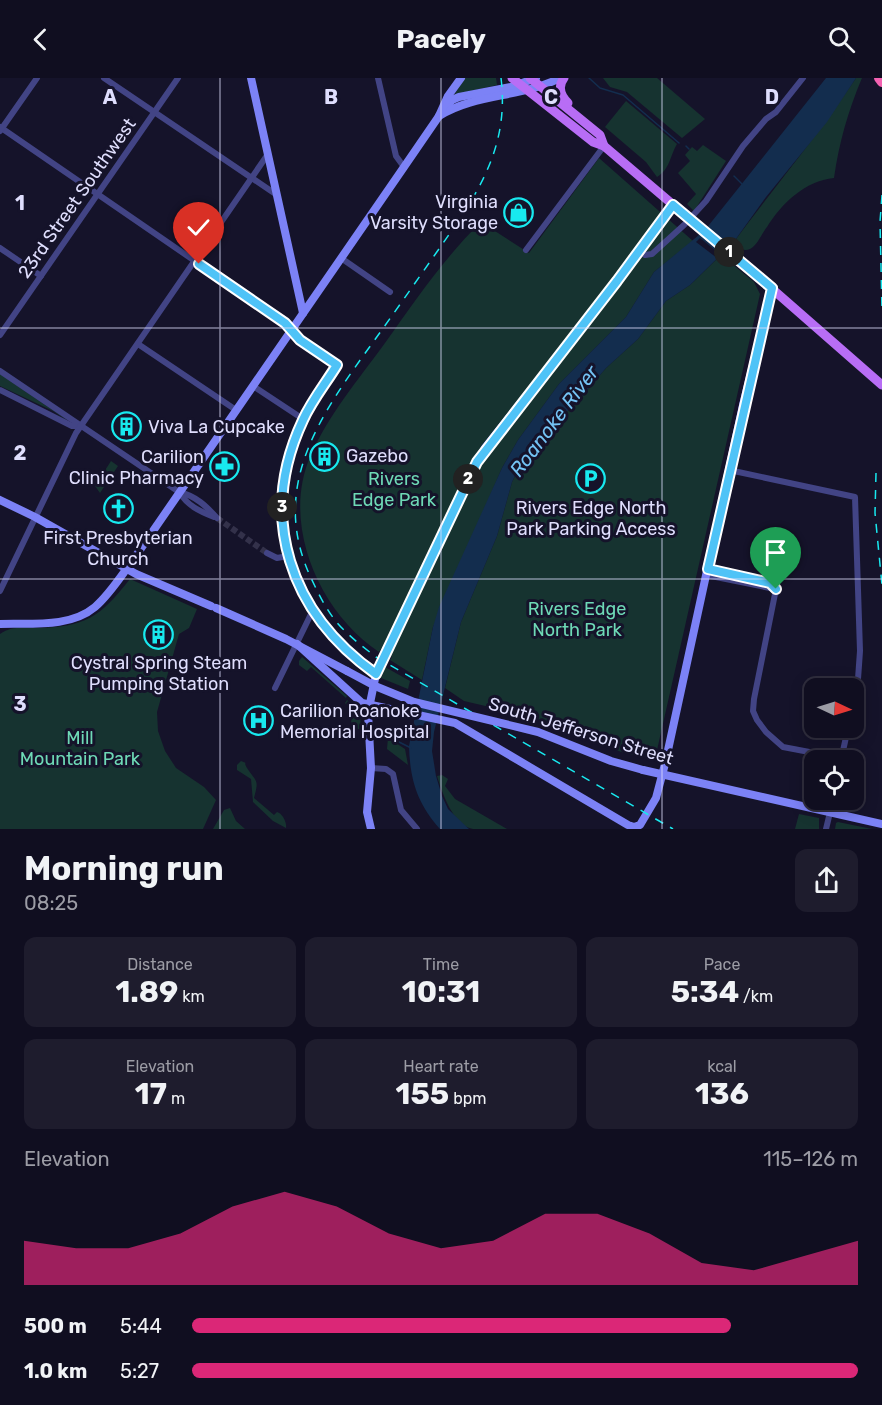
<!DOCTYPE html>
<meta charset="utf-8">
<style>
body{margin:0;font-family:Rubik,sans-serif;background:#1e1c2d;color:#f1f3f6;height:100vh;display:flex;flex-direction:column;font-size:22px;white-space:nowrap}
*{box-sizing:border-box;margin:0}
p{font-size:20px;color:#9c9ca5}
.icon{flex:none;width:33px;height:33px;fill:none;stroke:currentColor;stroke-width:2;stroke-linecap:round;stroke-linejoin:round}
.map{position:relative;height:751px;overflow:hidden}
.side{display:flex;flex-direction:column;background:#100e20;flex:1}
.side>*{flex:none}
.needle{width:39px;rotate:94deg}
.buttons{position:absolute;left:804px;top:600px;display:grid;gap:12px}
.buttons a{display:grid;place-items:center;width:60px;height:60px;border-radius:12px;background:#100e20;box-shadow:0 3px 15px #0003,0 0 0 2px #302e3e;font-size:30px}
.pin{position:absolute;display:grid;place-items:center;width:51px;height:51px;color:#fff;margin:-62px -26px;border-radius:50% 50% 50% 0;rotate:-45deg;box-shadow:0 0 6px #0007}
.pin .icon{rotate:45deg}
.km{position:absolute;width:30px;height:30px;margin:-15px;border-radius:50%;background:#222;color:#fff;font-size:16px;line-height:30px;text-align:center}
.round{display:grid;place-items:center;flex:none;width:63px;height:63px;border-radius:12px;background:#1e1c2d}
.overview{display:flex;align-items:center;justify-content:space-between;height:102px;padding:0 24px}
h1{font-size:33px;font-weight:700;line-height:45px}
.figures{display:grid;grid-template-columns:repeat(3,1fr);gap:9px;height:102px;padding:6px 24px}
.figures div{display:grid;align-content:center;border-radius:12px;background:#1e1c2d;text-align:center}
.figures b{font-size:30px;font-weight:700}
.figures small{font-size:16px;font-weight:400}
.figures p{font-size:16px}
.chart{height:168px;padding:12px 24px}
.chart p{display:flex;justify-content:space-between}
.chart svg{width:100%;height:108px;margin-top:6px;fill:#db2777;opacity:.7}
ul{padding:0 24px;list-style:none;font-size:20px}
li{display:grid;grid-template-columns:96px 72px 1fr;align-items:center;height:45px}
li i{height:15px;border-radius:8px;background:#db2777}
header{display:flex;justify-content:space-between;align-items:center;height:78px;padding:0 24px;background:#100e20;font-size:27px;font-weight:700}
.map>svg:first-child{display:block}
.green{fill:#163330}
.water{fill:#132d4e}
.pier{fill:#15132a}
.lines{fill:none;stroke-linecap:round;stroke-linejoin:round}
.stream{stroke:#132d4e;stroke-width:1.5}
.street-tunnel{stroke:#33314a;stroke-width:6;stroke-dasharray:6 3;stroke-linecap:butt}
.street{stroke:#424485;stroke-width:6}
.secondary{stroke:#7c82f6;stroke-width:8}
.primary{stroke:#b86df5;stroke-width:9}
.highway{stroke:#f462b2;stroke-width:10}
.rail{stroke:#18e9ef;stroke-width:1.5;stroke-dasharray:9 8;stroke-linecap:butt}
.secondary-bridge{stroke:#7c82f6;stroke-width:8}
.primary-bridge{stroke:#b86df5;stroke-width:9}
.route-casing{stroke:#fff;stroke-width:12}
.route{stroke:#4fc3f7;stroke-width:8}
.grid{fill:none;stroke:#dfdefd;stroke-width:1.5;stroke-opacity:0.55}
.labels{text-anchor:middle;stroke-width:6;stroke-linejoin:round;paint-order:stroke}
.street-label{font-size:18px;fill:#dfdefd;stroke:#15132a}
.poi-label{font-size:18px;fill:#dfdefd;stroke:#15132a;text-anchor:start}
.park-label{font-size:18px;fill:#6ed9b6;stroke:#15132a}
.water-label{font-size:20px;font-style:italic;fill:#74c3f5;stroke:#15132a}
.grid-label{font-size:20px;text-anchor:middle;font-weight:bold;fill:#dfdefd;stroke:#15132a;stroke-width:6;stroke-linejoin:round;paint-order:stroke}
</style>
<header><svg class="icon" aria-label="back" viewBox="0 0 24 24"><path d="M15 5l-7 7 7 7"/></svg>Pacely<svg class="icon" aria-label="search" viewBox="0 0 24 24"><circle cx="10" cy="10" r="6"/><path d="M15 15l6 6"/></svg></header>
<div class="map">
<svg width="882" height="751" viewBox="0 0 882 751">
<rect width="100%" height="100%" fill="#15132a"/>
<g class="green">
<polygon points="465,0 496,0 497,7 454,17"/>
<polygon points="603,0 657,0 705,41 682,60 627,14 610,9"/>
<path d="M856 0H862C848 33 839 65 834 100 805 103 782 125 767 149 762 155 757 168 750 171 743 174 738 169 733 165 774 110 818 57 856 0Z"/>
<path d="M626 23 677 66C670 78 670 91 657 99L646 84 605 49Z"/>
<polygon points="703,67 726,83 694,133 687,126 696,116 678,95 690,83 685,77 692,69 697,73"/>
<path d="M599 80 693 163 654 194 626 239 559 306 518 362 502 390 433 549 422 602 390 582 392 579 381 571 379 574C320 535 281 447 310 379 328 337 359 301 385 265 415 223 444 180 481 144L529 175Z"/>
<polygon points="721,177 754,204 760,216 655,681 624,675 532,639 464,623 445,610 461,544 497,458 512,404 524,380 543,356 577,324 606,290 638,261 666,223 690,207"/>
<polygon points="0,296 67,342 66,342 53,333 0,308"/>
<polygon points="111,383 118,388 100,415 95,408"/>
<path d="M130 501 197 531 189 550 179 556 157 634 158 653 165 673 176 690 204 709 216 722 203 751H0V556C11 548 22 550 35 550 86 549 99 540 130 501Z"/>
<polygon points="302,579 347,618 346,620 311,589 307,593 299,587 299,583"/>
<polygon points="385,589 410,603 408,611 381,600"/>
<polygon points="347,622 351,625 353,624 360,634 361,651 358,651 351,644 353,635 345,625"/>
<polygon points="388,660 405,671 408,687 387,671"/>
<path d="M241 683C250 687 242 682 247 690 257 705 259 701 254 720L274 737 277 734C282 735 287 744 286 750L273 743 253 724 251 701 237 692V687Z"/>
<path d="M442 697 448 701 445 708 455 721 507 751C496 751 484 751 473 751 453 748 442 714 437 698Z"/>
<polygon points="230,730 236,743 245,751 213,751 224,732"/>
<polygon points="799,736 819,740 819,751 795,751"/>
<polygon points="838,744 872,751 835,751 836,745"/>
</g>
<path class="water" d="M826 0H856L827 44 766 119 733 165 690 207 666 223 638 261 606 290 577 324 543 356 524 380 512 404 497 458 461 544 434 654 432 673 436 698 442 718 448 731 469 751H440C417 725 410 702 409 668L433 549 439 529 502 390 518 362 559 306 626 239 654 194 705 152Z"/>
<polygon class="pier" points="700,160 721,177 717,180 696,164"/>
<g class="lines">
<g class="stream">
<polyline points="589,0 600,10 623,17 679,65"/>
<polyline points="686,68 689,71"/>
<polyline points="734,98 742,106"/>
<polyline points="379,654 411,670"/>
</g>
<polyline class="street-tunnel" points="217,440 267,475"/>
<g class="street">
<polyline points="104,0 277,117"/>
<polyline points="378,0 396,78 404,89"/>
<path d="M0 49 285 245 300 262 337 287C325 305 312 322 303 342 256 440 290 535 376 596"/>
<polyline points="0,53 37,0"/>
<polyline points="0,170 41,198"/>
<polyline points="526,172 604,68"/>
<polyline points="639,173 645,177 652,176 684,147 706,123 743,68 766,41 776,34 803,0"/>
<polyline points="341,180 390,214"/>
<polyline points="0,257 178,0"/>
<polyline points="138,266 236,332"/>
<path d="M0 293 179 414C196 418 206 428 217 440"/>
<polyline points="253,308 303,341"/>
<polyline points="0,312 72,348 81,348"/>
<polyline points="729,392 855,419 860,573 858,601 854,623"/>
<path d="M179 414C188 428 199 433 214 439"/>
<polyline points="267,475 277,480 288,478"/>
<polyline points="708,491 770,505 776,511"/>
<polyline points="706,497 775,511"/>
<polyline points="776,511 754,621 753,633 757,642 766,654 783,669 841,680"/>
<polyline points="0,513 76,355 268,76"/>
<polyline points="275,610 312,534"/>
<polyline points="841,682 848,650"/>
<polyline points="371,690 386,691 393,696 401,732 417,751"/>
<polyline points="826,751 833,722"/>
</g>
<g class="secondary">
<polyline points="251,0 303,235"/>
<polyline points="447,28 452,22 459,19 511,9 536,0"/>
<path d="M439 38C476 15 521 20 560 0"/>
<polyline points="0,422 35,439 136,496 211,528"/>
<polyline points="216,530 286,561 347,593"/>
<path d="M0 546C31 545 70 550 95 529 110 516 121 498 133 482L404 89 439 38 448 18 461 0"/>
<polyline points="297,566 362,625 455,645 628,747 634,749 640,747 656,720 665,686 743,327 772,210"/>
<polyline points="643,692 882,746"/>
<polyline points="371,751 367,734 371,690 368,635 376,596 458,422 474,389 485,370 617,203 673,127"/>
</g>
<g class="primary">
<polyline points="512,0 593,64 604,68 684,136"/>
<polyline points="530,0 600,57 604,68"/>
<path d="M564 0C557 9 561 18 568 25"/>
<polyline points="731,175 882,307"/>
</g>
<polyline class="highway" points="879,0 882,4"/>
<g class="rail">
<path d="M501 0C510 73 474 121 434 178 413 208 392 238 371 267 319 339 269 410 311 500 320 519 329 538 345 553 355 563 366 571 376 579L673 751"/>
<polyline points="882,117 880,144 882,232"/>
<polyline points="876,395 875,435 882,507"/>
</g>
<polyline class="secondary-bridge" points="347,593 375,608 414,624 538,654 611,683 643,692"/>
<polyline class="primary-bridge" points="684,136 731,175"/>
</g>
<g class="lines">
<defs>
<path id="route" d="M199 186 285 245 300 262 337 287C326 305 312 322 303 342 257 440 290 535 376 596L477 384 617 203 673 127 772 210 708 491 770 505 776 511"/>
</defs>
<use href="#route" class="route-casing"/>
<use href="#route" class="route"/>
</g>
<path class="grid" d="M220 0V751M441 0V751M662 0V751M0 250H882M0 501H882"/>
<defs>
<symbol id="shop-ring" viewBox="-11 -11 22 22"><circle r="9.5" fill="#15132a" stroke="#18e9ef" stroke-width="1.5"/><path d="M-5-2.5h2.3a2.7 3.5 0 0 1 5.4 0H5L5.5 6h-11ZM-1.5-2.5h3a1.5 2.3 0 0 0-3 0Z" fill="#18e9ef"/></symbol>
<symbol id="building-ring" viewBox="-11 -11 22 22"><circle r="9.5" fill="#15132a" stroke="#18e9ef" stroke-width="1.5"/><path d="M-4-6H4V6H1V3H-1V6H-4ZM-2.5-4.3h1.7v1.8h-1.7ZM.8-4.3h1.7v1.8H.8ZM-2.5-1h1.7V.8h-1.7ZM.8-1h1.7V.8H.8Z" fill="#18e9ef"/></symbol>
<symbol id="pharmacy-ring" viewBox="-11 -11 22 22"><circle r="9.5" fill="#15132a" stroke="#18e9ef" stroke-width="1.5"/><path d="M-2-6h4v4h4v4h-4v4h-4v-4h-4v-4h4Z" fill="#18e9ef"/></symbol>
<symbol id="parking-ring" viewBox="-11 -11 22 22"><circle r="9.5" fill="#15132a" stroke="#18e9ef" stroke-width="1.5"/><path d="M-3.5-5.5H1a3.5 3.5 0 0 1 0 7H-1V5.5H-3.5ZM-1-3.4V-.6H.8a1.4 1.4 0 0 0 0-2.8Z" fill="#18e9ef"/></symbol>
<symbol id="church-ring" viewBox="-11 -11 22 22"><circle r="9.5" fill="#15132a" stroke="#18e9ef" stroke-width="1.5"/><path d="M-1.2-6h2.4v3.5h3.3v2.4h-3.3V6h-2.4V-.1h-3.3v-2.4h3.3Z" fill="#18e9ef"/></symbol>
<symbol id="hospital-ring" viewBox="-11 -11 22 22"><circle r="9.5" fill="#15132a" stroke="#18e9ef" stroke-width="1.5"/><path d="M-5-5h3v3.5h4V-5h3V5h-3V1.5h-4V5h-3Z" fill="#18e9ef"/></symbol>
</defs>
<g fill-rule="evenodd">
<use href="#shop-ring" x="502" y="118" width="33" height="33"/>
<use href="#building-ring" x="110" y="332" width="33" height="33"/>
<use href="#building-ring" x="308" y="362" width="33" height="33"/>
<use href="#pharmacy-ring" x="208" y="372" width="33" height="33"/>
<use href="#parking-ring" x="574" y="384" width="33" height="33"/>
<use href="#church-ring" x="102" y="414" width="33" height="33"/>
<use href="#building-ring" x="142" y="540" width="33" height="33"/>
<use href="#hospital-ring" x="242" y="626" width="33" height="33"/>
</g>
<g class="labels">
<g class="street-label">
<text transform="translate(77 120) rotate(-55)" y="6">23rd Street Southwest</text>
<text transform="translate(581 653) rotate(17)" y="6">South Jefferson Street</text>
</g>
<g class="poi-label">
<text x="498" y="130" text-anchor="end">Virginia<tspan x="498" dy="21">Varsity Storage</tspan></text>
<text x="148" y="355">Viva La Cupcake</text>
<text x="346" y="384">Gazebo</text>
<text x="204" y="385" text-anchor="end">Carilion<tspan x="204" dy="21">Clinic Pharmacy</tspan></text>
<text x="591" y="436" text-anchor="middle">Rivers Edge North<tspan x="591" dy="21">Park Parking Access</tspan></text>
<text x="118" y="466" text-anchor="middle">First Presbyterian<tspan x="118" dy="21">Church</tspan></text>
<text x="159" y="591" text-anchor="middle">Cystral Spring Steam<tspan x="159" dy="21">Pumping Station</tspan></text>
<text x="280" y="639">Carilion Roanoke<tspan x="280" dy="21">Memorial Hospital</tspan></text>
</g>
<g class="park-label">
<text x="394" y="407">Rivers<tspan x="394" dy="21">Edge Park</tspan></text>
<text x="577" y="537">Rivers Edge<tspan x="577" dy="21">North Park</tspan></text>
<text x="80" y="666">Mill<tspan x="80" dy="21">Mountain Park</tspan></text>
</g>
<g class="water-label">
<text transform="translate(554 343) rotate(-53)" y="7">Roanoke River</text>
</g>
</g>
<g class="grid-label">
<text x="110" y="26">A</text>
<text x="331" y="26">B</text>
<text x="551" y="26">C</text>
<text x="772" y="26">D</text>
<text x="20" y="132">1</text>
<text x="20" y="382">2</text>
<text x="20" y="633">3</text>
</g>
</svg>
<div class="buttons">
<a><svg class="needle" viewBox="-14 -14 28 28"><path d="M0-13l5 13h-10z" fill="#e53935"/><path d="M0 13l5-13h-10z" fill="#9c9ca5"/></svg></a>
<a><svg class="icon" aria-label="locate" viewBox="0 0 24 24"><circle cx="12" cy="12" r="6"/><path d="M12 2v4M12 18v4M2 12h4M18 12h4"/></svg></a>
</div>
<div class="pin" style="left:776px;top:511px;background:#1e9e55"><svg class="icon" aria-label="arrive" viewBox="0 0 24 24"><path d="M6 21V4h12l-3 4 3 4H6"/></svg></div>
<div class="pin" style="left:199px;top:186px;background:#d93025"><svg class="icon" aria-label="check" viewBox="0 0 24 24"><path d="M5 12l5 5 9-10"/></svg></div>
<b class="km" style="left:729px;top:174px">1</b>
<b class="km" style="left:468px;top:401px">2</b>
<b class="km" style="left:282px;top:429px">3</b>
</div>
<section class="side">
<div class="overview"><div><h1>Morning run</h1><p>08:25</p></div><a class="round"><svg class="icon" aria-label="share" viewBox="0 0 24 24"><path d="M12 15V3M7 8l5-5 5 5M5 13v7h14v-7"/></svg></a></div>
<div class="figures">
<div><p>Distance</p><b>1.89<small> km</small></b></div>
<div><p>Time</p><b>10:31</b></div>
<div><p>Pace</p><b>5:34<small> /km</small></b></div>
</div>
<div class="figures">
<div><p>Elevation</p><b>17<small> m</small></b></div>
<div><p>Heart rate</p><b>155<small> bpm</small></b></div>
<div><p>kcal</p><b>136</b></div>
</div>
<div class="chart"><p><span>Elevation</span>115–126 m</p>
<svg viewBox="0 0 160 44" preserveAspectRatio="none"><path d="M0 44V26L10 29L20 29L30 23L40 12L50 6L60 12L70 23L80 29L90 26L100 15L110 15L120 23L130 35L140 38L150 32L160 26V44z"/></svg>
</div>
<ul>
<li><b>500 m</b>5:44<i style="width:81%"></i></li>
<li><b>1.0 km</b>5:27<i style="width:100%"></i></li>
</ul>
</section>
